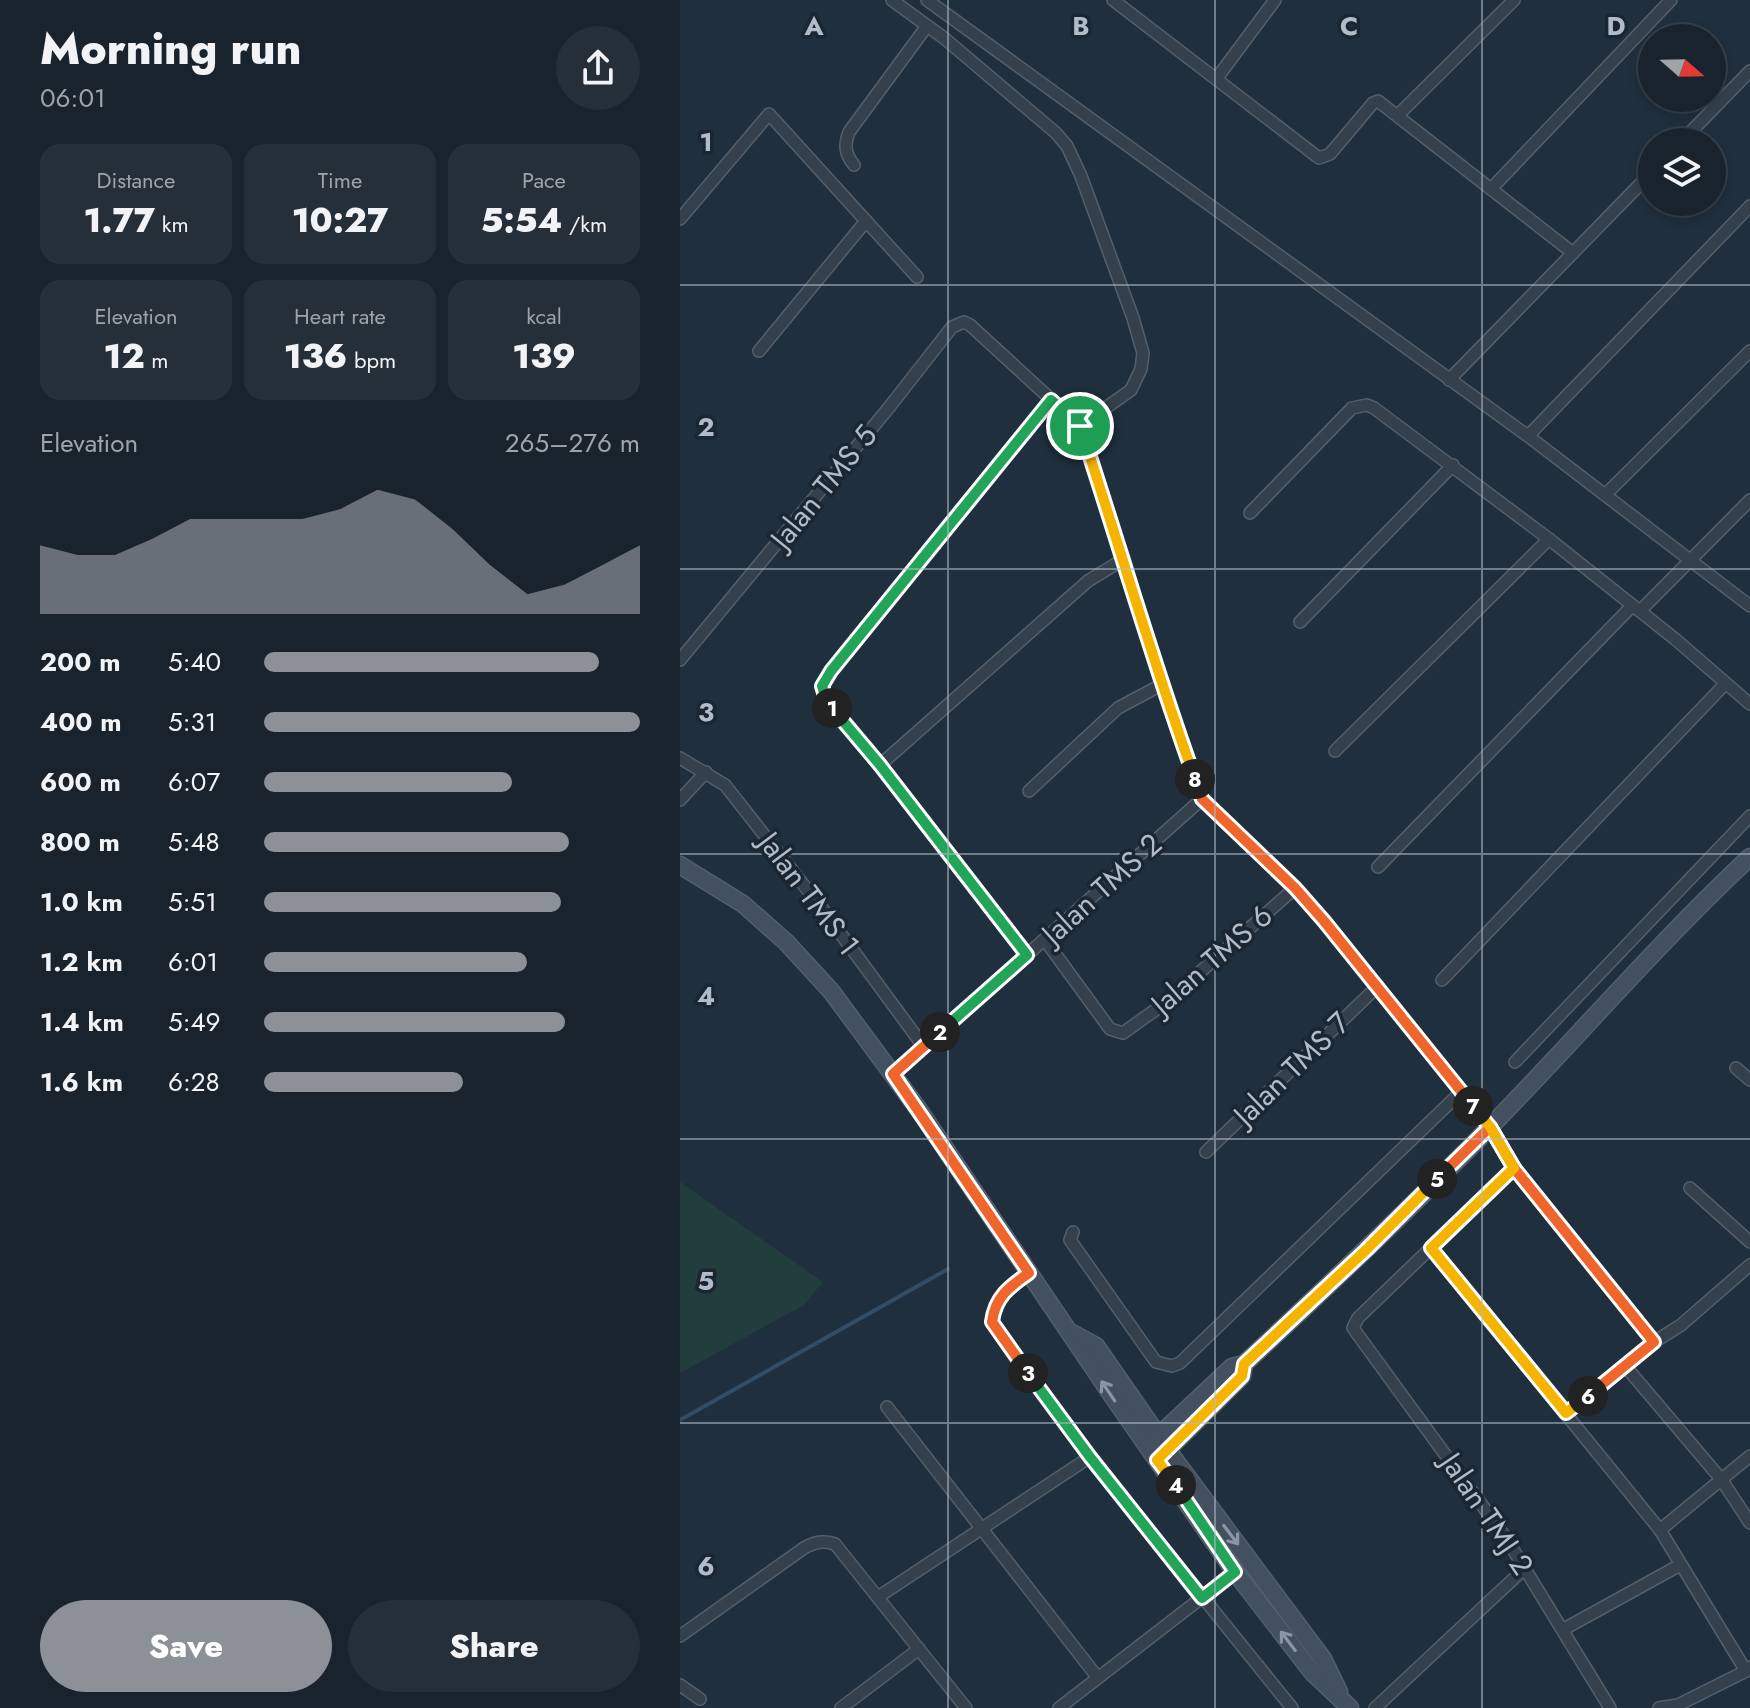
<!DOCTYPE html>
<meta charset="utf-8">
<style>
body{margin:0;font-family:Jost,sans-serif;background:#252f3a;color:#f1f3f6;height:100vh;display:flex;flex-direction:column;font-size:30px;white-space:nowrap}
*{box-sizing:border-box;margin:0}
p{font-size:26px;color:#9fa4aa}
.icon{flex:none;width:44px;height:44px;fill:none;stroke:currentColor;stroke-width:2;stroke-linecap:round;stroke-linejoin:round}
.map{position:relative;flex:1;overflow:hidden}
.details{display:flex;flex-direction:column;background:#18232e;width:680px}
.details>*{flex:none}
.needle{width:52px;rotate:110deg}
.fabs{position:absolute;left:958px;top:24px;display:grid;gap:16px}
.fabs a{display:grid;place-items:center;width:88px;height:88px;border-radius:50%;background:#18232e;box-shadow:0 4px 12px #0003,0 0 0 2px #36404a;font-size:40px}
.pin{position:absolute;display:grid;place-items:center;width:68px;height:68px;color:#fff;margin:-34px;border:4px solid #fff;border-radius:50%;box-shadow:0 2px 8px #0007}
.km{position:absolute;width:40px;height:40px;margin:-20px;border-radius:50%;background:#222;color:#fff;font-size:22px;line-height:40px;text-align:center}
.round{display:grid;place-items:center;flex:none;width:84px;height:84px;border-radius:42px;background:#252f3a}
.overview{display:flex;align-items:center;justify-content:space-between;height:136px;padding:0 40px}
h1{font-size:44px;font-weight:800;line-height:60px}
.stats{display:grid;grid-template-columns:repeat(3,1fr);gap:12px;height:136px;padding:8px 40px}
.stats div{display:grid;align-content:center;border-radius:20px;background:#252f3a;text-align:center}
.stats b{font-size:34px;font-weight:800}
.stats small{font-size:22px;font-weight:400}
.stats p{font-size:22px}
.chart{height:224px;padding:16px 40px}
.chart p{display:flex;justify-content:space-between}
.chart svg{width:100%;height:144px;margin-top:8px;fill:#8c9099;opacity:.7}
.primary-button{display:flex;gap:16px;margin-top:auto;padding:16px 40px}
.primary-button a{flex:1;height:92px;border-radius:48px;background:#8c9099;color:#fff;font-size:32px;font-weight:800;line-height:92px;text-align:center}
.primary-button a+a{background:#252f3a;color:#f1f3f6}
ul{padding:0 40px;list-style:none;font-size:26px}
li{display:grid;grid-template-columns:128px 96px 1fr;align-items:center;height:60px}
li i{height:20px;border-radius:10px;background:#8c9099}
main{display:flex;flex:1;min-height:0}
.map>svg:first-child{display:block}
.green{fill:#223d3e}
.lines{fill:none;stroke-linecap:round;stroke-linejoin:round}
.stream{stroke:#334d66;stroke-width:4}
.street-casing{stroke:#535f6b;stroke-width:14}
.secondary-casing{stroke:#535f6b;stroke-width:19}
.street{stroke:#34414d;stroke-width:11}
.secondary{stroke:#425060;stroke-width:16}
.oneway{stroke:#8a96a4}
.split-1-casing{stroke:#fff;stroke-width:16}
.split-2-casing{stroke:#fff;stroke-width:16}
.split-3-casing{stroke:#fff;stroke-width:16}
.split-4-casing{stroke:#fff;stroke-width:16}
.split-5-casing{stroke:#fff;stroke-width:16}
.split-6-casing{stroke:#fff;stroke-width:16}
.split-7-casing{stroke:#fff;stroke-width:16}
.split-8-casing{stroke:#fff;stroke-width:16}
.split-9-casing{stroke:#fff;stroke-width:16}
.split-1{stroke:#22a559;stroke-width:10}
.split-2{stroke:#22a559;stroke-width:10}
.split-3{stroke:#f0652b;stroke-width:10}
.split-4{stroke:#22a559;stroke-width:10}
.split-5{stroke:#f5b400;stroke-width:10}
.split-6{stroke:#f0652b;stroke-width:10}
.split-7{stroke:#f5b400;stroke-width:10}
.split-8{stroke:#f0652b;stroke-width:10}
.split-9{stroke:#f5b400;stroke-width:10}
.grid{fill:none;stroke:#b0bcc9;stroke-width:2;stroke-opacity:0.55}
.labels{text-anchor:middle;stroke-width:7;stroke-linejoin:round;paint-order:stroke}
.street-label{font-size:30px;fill:#b0bcc9;stroke:#1a2631}
.grid-label{font-size:26px;text-anchor:middle;font-weight:bold;fill:#b0bcc9;stroke:#1a2631;stroke-width:7;stroke-linejoin:round;paint-order:stroke}
</style>
<main>
<section class="details">
<div class="overview"><div><h1>Morning run</h1><p>06:01</p></div><a class="round"><svg class="icon" aria-label="share" viewBox="0 0 24 24"><path d="M12 15V3M7 8l5-5 5 5M5 13v7h14v-7"/></svg></a></div>
<div class="stats">
<div><p>Distance</p><b>1.77<small> km</small></b></div>
<div><p>Time</p><b>10:27</b></div>
<div><p>Pace</p><b>5:54<small> /km</small></b></div>
</div>
<div class="stats">
<div><p>Elevation</p><b>12<small> m</small></b></div>
<div><p>Heart rate</p><b>136<small> bpm</small></b></div>
<div><p>kcal</p><b>139</b></div>
</div>
<div class="chart"><p><span>Elevation</span>265–276 m</p>
<svg viewBox="0 0 160 44" preserveAspectRatio="none"><path d="M0 44V23L10 26L20 26L30 21L40 15L50 15L60 15L70 15L80 12L90 6L100 9L110 18L120 29L130 38L140 35L150 29L160 23V44z"/></svg>
</div>
<ul>
<li><b>200 m</b>5:40<i style="width:89%"></i></li>
<li><b>400 m</b>5:31<i style="width:100%"></i></li>
<li><b>600 m</b>6:07<i style="width:66%"></i></li>
<li><b>800 m</b>5:48<i style="width:81%"></i></li>
<li><b>1.0 km</b>5:51<i style="width:79%"></i></li>
<li><b>1.2 km</b>6:01<i style="width:70%"></i></li>
<li><b>1.4 km</b>5:49<i style="width:80%"></i></li>
<li><b>1.6 km</b>6:28<i style="width:53%"></i></li>
</ul>
<div class="primary-button"><a>Save</a><a>Share</a></div>
</section>
<div class="map">
<svg width="1070" height="1708" viewBox="0 0 1070 1708">
<rect width="100%" height="100%" fill="#202f3d"/>
<polygon class="green" points="0,1182 143,1282 124,1305 0,1373"/>
<g class="lines">
<polyline class="stream" points="0,1420 268,1269"/>
<defs>
<g id="street">
<polyline points="212,0 264,38 376,133 387,146 401,176 453,318 463,353 461,369 451,390 400,426"/>
<polyline points="247,0 848,436 1070,606"/>
<polyline points="433,0 639,158 650,154 693,103 698,101 893,253"/>
<polyline points="537,78 595,0"/>
<polyline points="718,115 834,0"/>
<polyline points="1001,142 1070,71"/>
<path d="M174 165C165 154 164 145 169 132L247 26"/>
<polyline points="811,189 991,0"/>
<polyline points="0,219 89,114 237,277"/>
<polyline points="79,351 186,221"/>
<polyline points="769,380 972,172"/>
<polyline points="848,436 1070,206"/>
<polyline points="926,494 1070,351"/>
<polyline points="570,513 672,408 687,405 694,408 869,539 995,639 1070,704"/>
<polyline points="960,611 1070,500"/>
<polyline points="620,622 773,465"/>
<polyline points="0,660 207,410 272,327 284,322 290,325 400,426 444,559 481,685 522,799 615,888 644,921 810,1127 834,1168 974,1342"/>
<polyline points="655,751 869,539"/>
<polyline points="0,758 45,785 141,907 244,1047"/>
<polyline points="200,765 408,581 444,559"/>
<polyline points="349,791 438,708 481,685"/>
<polyline points="0,800 26,772"/>
<polyline points="698,867 952,606"/>
<polyline points="365,940 430,1029 443,1033 485,1003 615,888"/>
<polyline points="347,955 200,765 147,702 142,686 151,671 371,400"/>
<polyline points="762,980 1045,684"/>
<polyline points="835,1062 1070,816"/>
<polyline points="1056,1068 1070,1080"/>
<polyline points="213,1074 522,799"/>
<polyline points="526,1152 698,986"/>
<polyline points="834,1168 678,1318 673,1328 826,1538 930,1708"/>
<polyline points="1010,1188 1070,1242"/>
<polyline points="393,1232 390,1240 476,1362 492,1366 500,1363 782,1091"/>
<polyline points="751,1248 980,1530 1066,1671"/>
<path d="M349 1273C329 1287 315 1297 312 1322L410 1457 612 1708"/>
<polyline points="946,1367 1041,1479 1070,1523"/>
<polyline points="207,1407 418,1678"/>
<polyline points="886,1413 974,1342 1001,1325 1070,1265"/>
<polyline points="980,1530 1070,1456"/>
<polyline points="198,1597 410,1457"/>
<polyline points="884,1629 1000,1565"/>
<path d="M0 1636 124 1548C135 1542 143 1540 155 1544L286 1708"/>
<polyline points="0,1685 20,1699"/>
<polyline points="161,1708 239,1649"/>
<polyline points="379,1708 555,1572"/>
<polyline points="695,1708 845,1568"/>
<polyline points="979,1708 998,1705 1066,1671 1070,1667"/>
</g>
<g id="secondary">
<polyline points="0,865 63,904 106,942 151,991 239,1110 433,1397 555,1572 632,1672 670,1708"/>
<polyline points="392,1333 416,1346 497,1463 643,1659 659,1692"/>
<path d="M468 1446 552 1367 564 1364C647 1287 730 1209 809 1128 897 1038 978 943 1070 857"/>
<polyline points="481,1456 562,1376 564,1364"/>
</g>
</defs>
<use href="#street" class="street-casing"/>
<use href="#secondary" class="secondary-casing"/>
<use href="#street" class="street"/>
<use href="#secondary" class="secondary"/>
</g>
<defs><path id="oneway-shaft" d="M-6 0H5M1.5-3L5.5 0L1.5 3" fill="none" stroke-width="1.6" stroke-linecap="round" stroke-linejoin="round" transform="scale(2)"/></defs>
<g class="oneway">
<use href="#oneway-shaft" transform="translate(428 1391) rotate(-124)"/>
<use href="#oneway-shaft" transform="translate(551 1535) rotate(53)"/>
<use href="#oneway-shaft" transform="translate(608 1641) rotate(-127)"/>
</g>
<g class="lines">
<defs>
<polyline id="split-1" points="152,708 147,702 142,686 151,671 371,400 400,426"/>
<polyline id="split-2" points="152,708 200,765 347,955 260,1032"/>
<path id="split-3" d="M260 1032 213 1074 349 1273C329 1287 315 1297 312 1322L348 1373"/>
<polyline id="split-4" points="348,1373 410,1457 522,1598 555,1572 496,1485"/>
<polyline id="split-5" points="496,1485 477,1460 562,1376 564,1364 686,1250 757,1179"/>
<polyline id="split-6" points="757,1179 810,1127 834,1168 974,1342 908,1396"/>
<polyline id="split-7" points="793,1106 810,1127 834,1168 751,1248 886,1413 908,1396"/>
<polyline id="split-8" points="515,779 522,799 615,888 644,921 793,1106"/>
<path id="split-9" d="M400 426C439 544 473 663 515 779"/>
</defs>
<use href="#split-1" class="split-1-casing"/>
<use href="#split-2" class="split-2-casing"/>
<use href="#split-3" class="split-3-casing"/>
<use href="#split-4" class="split-4-casing"/>
<use href="#split-5" class="split-5-casing"/>
<use href="#split-6" class="split-6-casing"/>
<use href="#split-7" class="split-7-casing"/>
<use href="#split-8" class="split-8-casing"/>
<use href="#split-9" class="split-9-casing"/>
<use href="#split-1" class="split-1"/>
<use href="#split-2" class="split-2"/>
<use href="#split-3" class="split-3"/>
<use href="#split-4" class="split-4"/>
<use href="#split-5" class="split-5"/>
<use href="#split-6" class="split-6"/>
<use href="#split-7" class="split-7"/>
<use href="#split-8" class="split-8"/>
<use href="#split-9" class="split-9"/>
</g>
<path class="grid" d="M268 0V1708M535 0V1708M802 0V1708M0 285H1070M0 569H1070M0 854H1070M0 1139H1070M0 1423H1070"/>
<g class="labels">
<g class="street-label">
<text transform="translate(144 487) rotate(-51)" y="10">Jalan TMS 5</text>
<text transform="translate(422 889) rotate(-42)" y="10">Jalan TMS 2</text>
<text transform="translate(129 894) rotate(53)" y="10">Jalan TMS 1</text>
<text transform="translate(532 960) rotate(-41)" y="10">Jalan TMS 6</text>
<text transform="translate(612 1069) rotate(-44)" y="10">Jalan TMS 7</text>
<text transform="translate(807 1514) rotate(56)" y="10">Jalan TMJ 2</text>
</g>
</g>
<g class="grid-label">
<text x="134" y="35">A</text>
<text x="401" y="35">B</text>
<text x="669" y="35">C</text>
<text x="936" y="35">D</text>
<text x="26" y="151">1</text>
<text x="26" y="436">2</text>
<text x="26" y="721">3</text>
<text x="26" y="1005">4</text>
<text x="26" y="1290">5</text>
<text x="26" y="1575">6</text>
</g>
</svg>
<div class="fabs">
<a><svg class="needle" viewBox="-14 -14 28 28"><path d="M0-13l5 13h-10z" fill="#e53935"/><path d="M0 13l5-13h-10z" fill="#9fa4aa"/></svg></a>
<a><svg class="icon" aria-label="layers" viewBox="0 0 24 24"><path d="M12 4l9 5-9 5-9-5zM3 14l9 5 9-5"/></svg></a>
</div>
<div class="pin" style="left:400px;top:426px;background:#1e9e55"><svg class="icon" aria-label="arrive" viewBox="0 0 24 24"><path d="M6 21V4h12l-3 4 3 4H6"/></svg></div>
<b class="km" style="left:152px;top:708px">1</b>
<b class="km" style="left:260px;top:1032px">2</b>
<b class="km" style="left:348px;top:1373px">3</b>
<b class="km" style="left:496px;top:1485px">4</b>
<b class="km" style="left:757px;top:1179px">5</b>
<b class="km" style="left:908px;top:1396px">6</b>
<b class="km" style="left:793px;top:1106px">7</b>
<b class="km" style="left:515px;top:779px">8</b>
</div>
</main>
